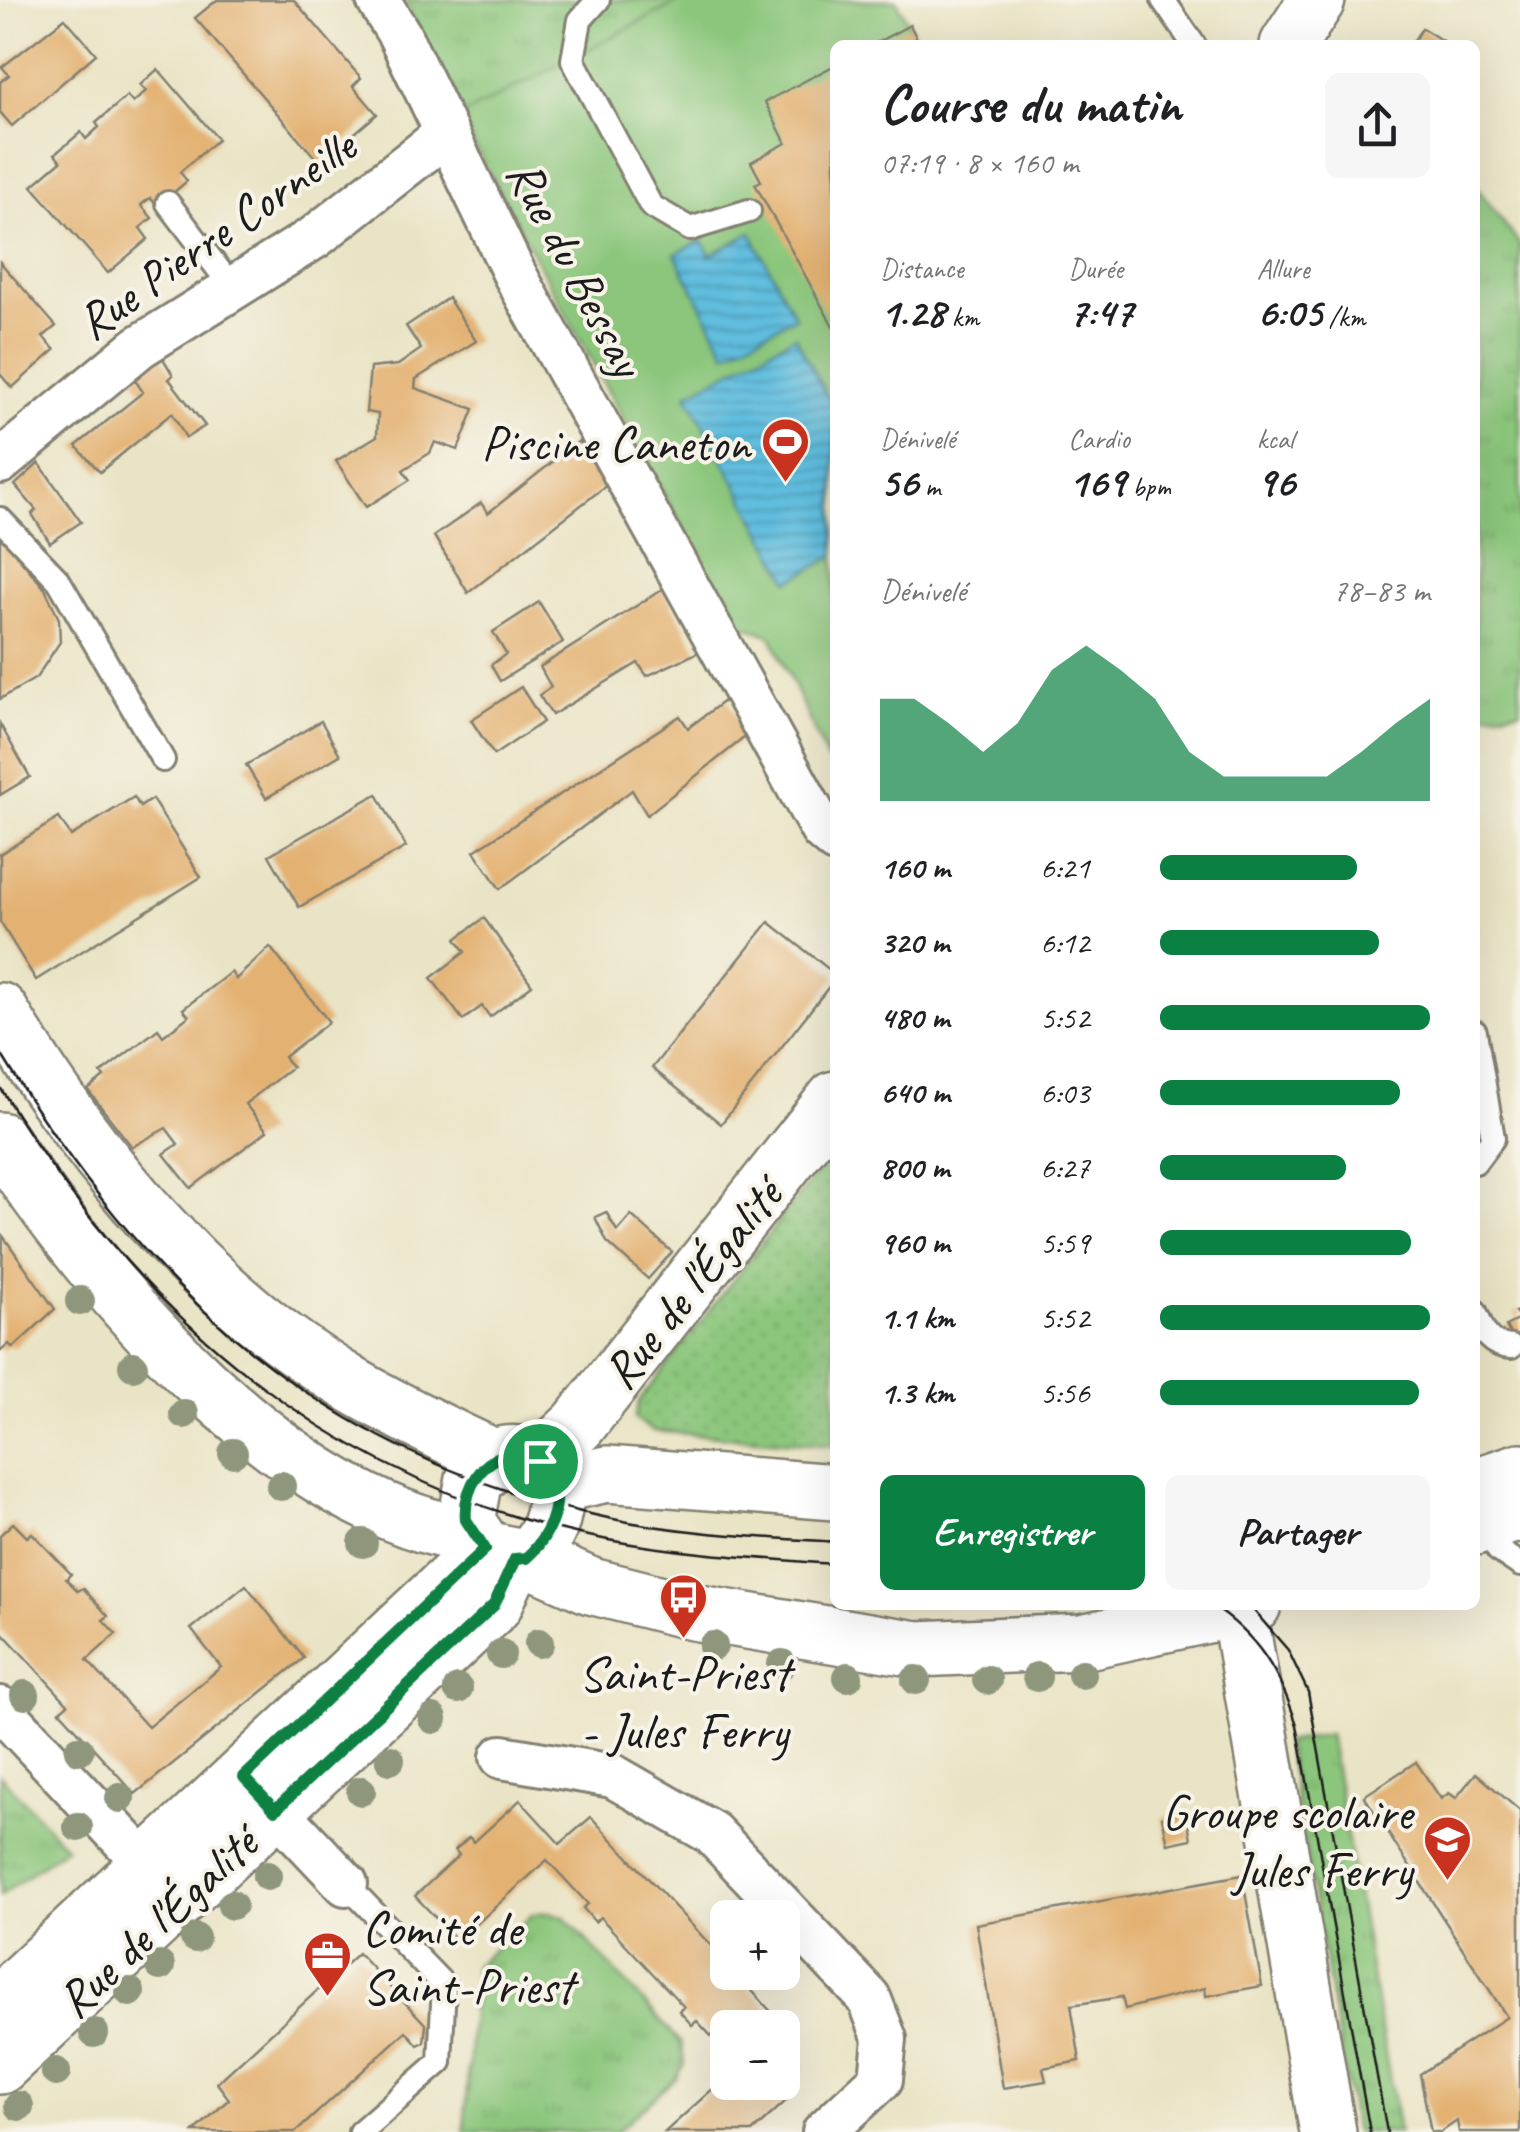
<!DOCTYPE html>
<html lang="fr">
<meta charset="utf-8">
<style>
body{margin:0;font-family:Caveat,sans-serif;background:#f6f6f6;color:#202124;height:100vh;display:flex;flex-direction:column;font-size:38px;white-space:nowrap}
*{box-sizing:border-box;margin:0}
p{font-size:32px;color:#757577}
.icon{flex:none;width:55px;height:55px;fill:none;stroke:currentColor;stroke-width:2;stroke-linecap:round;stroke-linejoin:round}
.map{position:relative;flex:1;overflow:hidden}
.drawer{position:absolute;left:830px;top:40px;width:650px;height:1570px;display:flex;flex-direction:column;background:#fff;border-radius:15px;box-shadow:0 10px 40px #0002}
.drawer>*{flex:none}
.fabs{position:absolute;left:710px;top:1900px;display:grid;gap:20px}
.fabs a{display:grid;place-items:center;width:90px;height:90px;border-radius:15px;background:#fff;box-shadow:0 10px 40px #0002;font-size:50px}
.pin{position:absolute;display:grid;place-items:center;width:85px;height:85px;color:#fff;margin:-42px;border:5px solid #fff;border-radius:50%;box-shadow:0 2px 10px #0007}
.round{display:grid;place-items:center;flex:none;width:105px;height:105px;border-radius:15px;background:#f6f6f6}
.headline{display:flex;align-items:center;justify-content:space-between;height:170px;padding:0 50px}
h1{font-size:55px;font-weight:800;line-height:75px}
.metrics{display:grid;grid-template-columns:repeat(3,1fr);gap:15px;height:170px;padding:10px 50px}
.metrics div{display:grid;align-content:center}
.metrics b{font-size:42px;font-weight:800}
.metrics small{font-size:28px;font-weight:400}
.metrics p{font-size:28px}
.chart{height:280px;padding:20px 50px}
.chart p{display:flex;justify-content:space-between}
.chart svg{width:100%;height:180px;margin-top:10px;fill:#0b8043;opacity:.7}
.action{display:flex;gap:20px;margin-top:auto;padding:20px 50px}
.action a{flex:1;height:115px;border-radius:15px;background:#0b8043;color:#fff;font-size:40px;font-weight:800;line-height:115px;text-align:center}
.action a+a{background:#f6f6f6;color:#202124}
ul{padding:0 50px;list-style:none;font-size:32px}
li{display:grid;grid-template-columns:160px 120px 1fr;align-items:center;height:75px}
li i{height:25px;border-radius:12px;background:#0b8043}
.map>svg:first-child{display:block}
.grass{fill:url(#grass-tufts);stroke:#54714c;stroke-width:2.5}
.garden{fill:url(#garden-dots);stroke:#54714c;stroke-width:2.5}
.pitch{fill:#8bc67b;stroke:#54714c;stroke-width:2.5}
.water{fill:url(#water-rules);stroke:#3e6d7e;stroke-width:2.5}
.building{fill:#e3b171}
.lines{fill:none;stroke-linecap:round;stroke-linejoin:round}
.lane-casing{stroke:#838071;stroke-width:28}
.street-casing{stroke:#838071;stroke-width:48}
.secondary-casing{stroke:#838071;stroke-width:60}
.lane{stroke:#fff;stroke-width:22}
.street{stroke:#fff;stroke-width:42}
.secondary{stroke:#fff;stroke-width:55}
.tram{stroke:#1c1c1c;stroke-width:2.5}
.tree{fill:#8e977b}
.route-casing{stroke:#fff;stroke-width:20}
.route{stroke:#0b8043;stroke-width:12}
.labels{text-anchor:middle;stroke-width:8;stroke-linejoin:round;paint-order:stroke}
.street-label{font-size:50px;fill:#1c1c1c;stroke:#f7f3e8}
.poi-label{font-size:50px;fill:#1c1c1c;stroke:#f7f3e8;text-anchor:end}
</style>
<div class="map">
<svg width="1520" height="2132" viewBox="0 0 1520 2132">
<defs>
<pattern id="grass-tufts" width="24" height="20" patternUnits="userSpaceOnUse" patternTransform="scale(2.5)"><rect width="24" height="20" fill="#8bc67b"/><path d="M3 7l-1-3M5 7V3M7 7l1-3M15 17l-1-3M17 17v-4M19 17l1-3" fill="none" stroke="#77aa6a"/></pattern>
<pattern id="garden-dots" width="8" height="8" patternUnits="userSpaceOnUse" patternTransform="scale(2.5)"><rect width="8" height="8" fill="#8bc67b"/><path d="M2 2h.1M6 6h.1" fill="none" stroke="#77aa6a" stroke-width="1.8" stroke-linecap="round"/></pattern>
<pattern id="water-rules" width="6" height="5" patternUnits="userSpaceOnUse" patternTransform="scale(2.5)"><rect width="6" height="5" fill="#61bedf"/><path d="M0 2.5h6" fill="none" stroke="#4f9ab4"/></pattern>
</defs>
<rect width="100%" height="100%" fill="#f7f3e8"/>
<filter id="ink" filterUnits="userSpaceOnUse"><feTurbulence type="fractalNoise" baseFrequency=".01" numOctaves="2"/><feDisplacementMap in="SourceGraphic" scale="20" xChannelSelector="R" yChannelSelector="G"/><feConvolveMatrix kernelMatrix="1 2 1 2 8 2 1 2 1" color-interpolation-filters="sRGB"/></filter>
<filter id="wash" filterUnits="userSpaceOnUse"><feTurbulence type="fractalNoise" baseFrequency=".0048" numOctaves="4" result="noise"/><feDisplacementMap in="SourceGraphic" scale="40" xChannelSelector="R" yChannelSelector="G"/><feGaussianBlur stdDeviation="2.25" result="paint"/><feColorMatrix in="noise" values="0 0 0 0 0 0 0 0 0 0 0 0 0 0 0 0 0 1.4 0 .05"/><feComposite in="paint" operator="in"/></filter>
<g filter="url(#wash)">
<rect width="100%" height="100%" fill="#eae4c6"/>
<g class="grass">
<polygon points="405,0 682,0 573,60 789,581 733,621 459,117"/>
<polygon points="1475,185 1520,245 1520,710 1475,714"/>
<polygon points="1329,1734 1399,2132 1355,2132 1286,1742"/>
<polygon points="0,1775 66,1847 0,1896"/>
<polygon points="549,1912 565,1917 681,2043 684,2064 676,2078 616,2132 464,2132 475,1966 533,1914"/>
</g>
<polygon class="garden" points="835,1149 835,1445 652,1431 635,1419 639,1401"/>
<polygon class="pitch" points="682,0 896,0 920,45 835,45 835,764 828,761 771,636 733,621 459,117"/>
<g class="water">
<polygon points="751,233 795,317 726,353 675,254 702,240 710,255"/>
<polygon points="795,336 835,411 835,556 789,581 687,394"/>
</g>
<g id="blocks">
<g class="building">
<polygon points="217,0 294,0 361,78 353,86 377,114 320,163 195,18"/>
<polygon points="65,18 96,54 12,126 0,112 0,82 9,75 2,67"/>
<polygon points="910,25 920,45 872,45"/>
<polygon points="1422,28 1449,45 1411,45"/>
<polygon points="835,65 835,330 755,184 761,181 751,162 786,143 765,102"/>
<polygon points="158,69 218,139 180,172 187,181 158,206 150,198 141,205 152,218 140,228 148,239 108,273 32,186 61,161 55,154 81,132 86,139 99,127 96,123 127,96 133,103 146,91 140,85"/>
<polygon points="0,262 56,326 43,337 55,350 12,388 0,374"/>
<polygon points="448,298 476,341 416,379 415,388 474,409 458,450 435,442 430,453 403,470 410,480 366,507 336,461 377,436 378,414 366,412 370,368 398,365 421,349 406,326"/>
<polygon points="161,355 173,375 169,379 205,426 186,438 172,413 100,472 76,446 143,392 133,377"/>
<polygon points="579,441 607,485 468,593 434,536 481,503 488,513"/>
<polygon points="39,463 81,522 50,543 32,514 36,510 15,485"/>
<polygon points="0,535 45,589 59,619 60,642 36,678 0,699"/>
<polygon points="663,589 699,652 647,676 638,663 552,715 539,695 551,687 540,667"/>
<polygon points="539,602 563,642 500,681 491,665 506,654 493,632"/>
<polygon points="521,687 543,722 494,755 471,720"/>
<polygon points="728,698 745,737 647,815 632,790 500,889 474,851 680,716 688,728"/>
<polygon points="321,721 340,755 266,798 246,765"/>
<polygon points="0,724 30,777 0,795"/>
<polygon points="377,794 406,847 299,907 269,855"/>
<polygon points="134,797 140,807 152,799 201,877 36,980 0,922 0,854 59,818 71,836"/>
<polygon points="484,918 532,985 490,1017 482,1006 463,1020 431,978 465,952 456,939"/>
<polygon points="769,922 835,974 835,979 721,1124 652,1068"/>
<polygon points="270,947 329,1022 284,1057 292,1067 245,1104 267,1131 191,1188 164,1154 178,1144 166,1128 132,1147 88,1090 104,1077 101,1073 158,1029 163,1036 189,1016 183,1009 231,972 236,979"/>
<polygon points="606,1212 617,1231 631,1215 672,1252 648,1279 607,1242 595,1217"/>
<polygon points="3,1236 55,1309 13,1348 9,1344 0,1352"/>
<polygon points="1520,1310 1520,1353 1506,1326 1519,1319 1515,1312"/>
<polygon points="13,1523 27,1537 32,1533 71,1574 66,1579 78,1591 83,1588 108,1616 103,1620 116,1634 87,1660 148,1727 221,1667 191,1629 246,1585 304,1658 135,1794 60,1711 68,1704 0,1630 0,1535"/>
<polygon points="1416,1762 1441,1799 1449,1793 1456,1798 1476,1773 1520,1811 1520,2132 1459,2132 1457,2121 1441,2132 1431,2132 1420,2074 1507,2017 1364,1796"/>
<polygon points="520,1800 560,1844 591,1817 728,1964 728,1972 735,1972 784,2026 728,2028 728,2054 697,2021 692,2025 679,2011 684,2007 600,1917 595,1922 583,1908 588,1904 547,1860 458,1941 415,1896 459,1855 455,1850 469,1837 474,1842"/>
<polygon points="1186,1812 1191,1839 1168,1844 1162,1817"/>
<polygon points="1242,1875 1262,1986 1206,1996 1205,1988 1125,2009 1122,1997 1071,2005 1080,2061 1043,2068 1046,2081 1003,2088 976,1924"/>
<polygon points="358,1953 426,2025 424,2042 418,2045 406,2031 296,2132 194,2132 229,2099 217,2083"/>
<polygon points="728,2075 728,2082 770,2082 786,2101 752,2132 665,2132"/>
</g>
</g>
</g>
<g filter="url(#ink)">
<use href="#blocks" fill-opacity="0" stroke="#838071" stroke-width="2.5"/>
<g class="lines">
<defs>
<g id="lane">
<polyline points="598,0 580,20 573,60 651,206 690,229 749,211"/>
<polyline points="1163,0 1194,45"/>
<polyline points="168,203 232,287"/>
<polyline points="0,519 59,581 163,760"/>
<polyline points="1475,1032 1493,1138 1475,1162"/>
<path d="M1475 1311C1483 1331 1487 1345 1511 1347"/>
<polyline points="1487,1524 1498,1550 1520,1565"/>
<polyline points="346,1884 444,1985 440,2062 360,2132"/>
</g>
<g id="street">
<polyline points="378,0 399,34 514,273 822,830 835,841"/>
<polyline points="0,462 139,347 315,237 446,134"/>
<polyline points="0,1708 148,1866"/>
<polyline points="502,1757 613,1776 712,1833 869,1998 885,2039 881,2079 824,2132"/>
<polyline points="255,1788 346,1884"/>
</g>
<g id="secondary">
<polyline points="1288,45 1317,0"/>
<path d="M0 1011C91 1161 200 1294 352 1385 398 1412 447 1435 495 1458"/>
<path d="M0 1140C101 1292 284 1508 473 1536"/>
<path d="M505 1454C530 1451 549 1462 557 1485 555 1517 550 1537 527 1558L485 1549 466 1521 474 1479Z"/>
<polyline points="540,1461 578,1425 835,1099"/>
<polyline points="557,1485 607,1474 835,1492"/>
<polyline points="1475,1486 1520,1471"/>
<polyline points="1475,1527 1520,1513"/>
<polyline points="527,1558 591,1586 693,1612 917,1649 1082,1642 1253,1605"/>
<polyline points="1238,1605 1328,2132"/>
<polyline points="0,2002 485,1549"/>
<polyline points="0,2066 494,1605 515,1559"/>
</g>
</defs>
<use href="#lane" class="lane-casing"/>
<use href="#street" class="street-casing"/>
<use href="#secondary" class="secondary-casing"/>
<use href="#lane" class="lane"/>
<use href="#street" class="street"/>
<use href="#secondary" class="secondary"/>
<g class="tram">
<path d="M0 1052C147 1293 324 1458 608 1518 683 1534 759 1537 835 1542"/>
<path d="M0 1087C137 1317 340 1489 608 1540 683 1554 759 1558 835 1564"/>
<path d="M1211 1605C1258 1635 1280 1673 1297 1725L1370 2132"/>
<polyline points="1249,1605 1288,1650 1308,1692 1387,2132"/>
</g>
</g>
<g class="tree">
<circle cx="80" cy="1301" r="15"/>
<circle cx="133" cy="1366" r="15"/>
<circle cx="184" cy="1414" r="15"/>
<circle cx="233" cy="1453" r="15"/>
<circle cx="281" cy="1486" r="15"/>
<circle cx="363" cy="1543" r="15"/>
<circle cx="539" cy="1643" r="15"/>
<circle cx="713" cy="1646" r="15"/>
<circle cx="501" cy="1654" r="15"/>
<circle cx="782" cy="1664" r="15"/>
<circle cx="1082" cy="1674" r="15"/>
<circle cx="848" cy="1677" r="15"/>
<circle cx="1037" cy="1677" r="15"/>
<circle cx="916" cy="1680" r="15"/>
<circle cx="987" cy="1680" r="15"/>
<circle cx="458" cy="1689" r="15"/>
<circle cx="25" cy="1695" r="15"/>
<circle cx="433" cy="1719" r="15"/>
<circle cx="79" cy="1750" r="15"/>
<circle cx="390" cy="1760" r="15"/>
<circle cx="361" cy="1791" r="15"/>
<circle cx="120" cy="1798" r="15"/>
<circle cx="78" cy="1827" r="15"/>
<circle cx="267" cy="1876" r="15"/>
<circle cx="232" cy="1905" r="15"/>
<circle cx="195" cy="1938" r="15"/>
<circle cx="160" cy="1966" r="15"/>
<circle cx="130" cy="1992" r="15"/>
<circle cx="94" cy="2033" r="15"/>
<circle cx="56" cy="2072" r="15"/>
<circle cx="19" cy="2106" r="15"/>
</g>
</g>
<g class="lines" filter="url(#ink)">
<defs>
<path id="route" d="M517 1452C575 1465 561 1527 526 1558L515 1559 494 1605 275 1810 244 1777 485 1549 466 1520C463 1488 483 1456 517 1452Z"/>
</defs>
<use href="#route" class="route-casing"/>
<use href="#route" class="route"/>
</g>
<defs>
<symbol id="stadium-pin" viewBox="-11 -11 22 30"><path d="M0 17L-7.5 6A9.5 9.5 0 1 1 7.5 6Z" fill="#c8321e" stroke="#f7f3e8"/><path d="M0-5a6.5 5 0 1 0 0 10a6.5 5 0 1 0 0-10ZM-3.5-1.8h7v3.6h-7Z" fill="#fff"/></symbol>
<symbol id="bus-pin" viewBox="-11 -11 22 30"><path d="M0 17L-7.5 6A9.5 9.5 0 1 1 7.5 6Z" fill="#c8321e" stroke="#f7f3e8"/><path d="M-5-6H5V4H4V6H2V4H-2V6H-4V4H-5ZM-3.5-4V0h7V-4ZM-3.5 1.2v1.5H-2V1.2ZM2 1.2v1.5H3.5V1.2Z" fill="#fff"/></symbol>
<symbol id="school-pin" viewBox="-11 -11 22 30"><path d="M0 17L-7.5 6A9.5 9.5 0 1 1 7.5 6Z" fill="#c8321e" stroke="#f7f3e8"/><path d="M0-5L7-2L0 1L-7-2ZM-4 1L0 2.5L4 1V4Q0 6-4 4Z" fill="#fff"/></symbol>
<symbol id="office-pin" viewBox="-11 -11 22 30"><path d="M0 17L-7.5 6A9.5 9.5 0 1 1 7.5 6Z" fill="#c8321e" stroke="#f7f3e8"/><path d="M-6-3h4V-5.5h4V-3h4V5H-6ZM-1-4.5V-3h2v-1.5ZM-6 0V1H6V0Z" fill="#fff"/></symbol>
</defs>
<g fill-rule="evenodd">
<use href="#stadium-pin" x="758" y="414" width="55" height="75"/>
<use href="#bus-pin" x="656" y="1570" width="55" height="75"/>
<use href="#school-pin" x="1420" y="1812" width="55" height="75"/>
<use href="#office-pin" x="300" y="1928" width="55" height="75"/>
</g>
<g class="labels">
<g class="street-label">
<text transform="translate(215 233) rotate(-35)" y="18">Rue Pierre Corneille</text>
<text transform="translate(577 267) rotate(62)" y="18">Rue du Bessay</text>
<text transform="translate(691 1283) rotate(-51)" y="18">Rue de l'Égalité</text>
<text transform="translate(156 1921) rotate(-43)" y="18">Rue de l'Égalité</text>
</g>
<g class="poi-label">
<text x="750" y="460">Piscine Caneton</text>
<text x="684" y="1690" text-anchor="middle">Saint-Priest<tspan x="684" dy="58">- Jules Ferry</tspan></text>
<text x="1412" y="1829">Groupe scolaire<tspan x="1412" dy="58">Jules Ferry</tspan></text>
<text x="362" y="1945" text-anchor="start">Comité de<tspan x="362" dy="58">Saint-Priest</tspan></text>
</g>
</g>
</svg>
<div class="fabs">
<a>+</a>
<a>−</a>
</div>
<div class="pin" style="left:540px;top:1461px;background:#1e9e55"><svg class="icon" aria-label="arrive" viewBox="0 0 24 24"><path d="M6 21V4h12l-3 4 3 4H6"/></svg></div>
<section class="drawer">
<div class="headline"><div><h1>Course du matin</h1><p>07:19 · 8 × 160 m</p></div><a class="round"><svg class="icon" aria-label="share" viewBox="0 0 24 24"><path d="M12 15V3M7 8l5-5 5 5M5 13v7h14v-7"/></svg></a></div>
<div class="metrics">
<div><p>Distance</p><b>1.28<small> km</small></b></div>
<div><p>Durée</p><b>7:47</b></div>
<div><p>Allure</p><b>6:05<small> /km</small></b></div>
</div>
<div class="metrics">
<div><p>Dénivelé</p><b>56<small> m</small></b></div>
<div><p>Cardio</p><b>169<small> bpm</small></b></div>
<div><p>kcal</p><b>96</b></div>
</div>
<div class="chart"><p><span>Dénivelé</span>78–83 m</p>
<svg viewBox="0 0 160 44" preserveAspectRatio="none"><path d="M0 44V19L10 19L20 25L30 32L40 25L50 12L60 6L70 12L80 19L90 32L100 38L110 38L120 38L130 38L140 32L150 25L160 19V44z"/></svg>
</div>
<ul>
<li><b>160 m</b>6:21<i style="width:73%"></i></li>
<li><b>320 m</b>6:12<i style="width:81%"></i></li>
<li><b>480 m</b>5:52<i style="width:100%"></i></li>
<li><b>640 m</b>6:03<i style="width:89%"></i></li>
<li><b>800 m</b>6:27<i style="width:69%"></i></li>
<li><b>960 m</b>5:59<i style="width:93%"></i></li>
<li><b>1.1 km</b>5:52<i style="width:100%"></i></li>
<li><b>1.3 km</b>5:56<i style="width:96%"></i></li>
</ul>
<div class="action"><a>Enregistrer</a><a>Partager</a></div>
</section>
</div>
